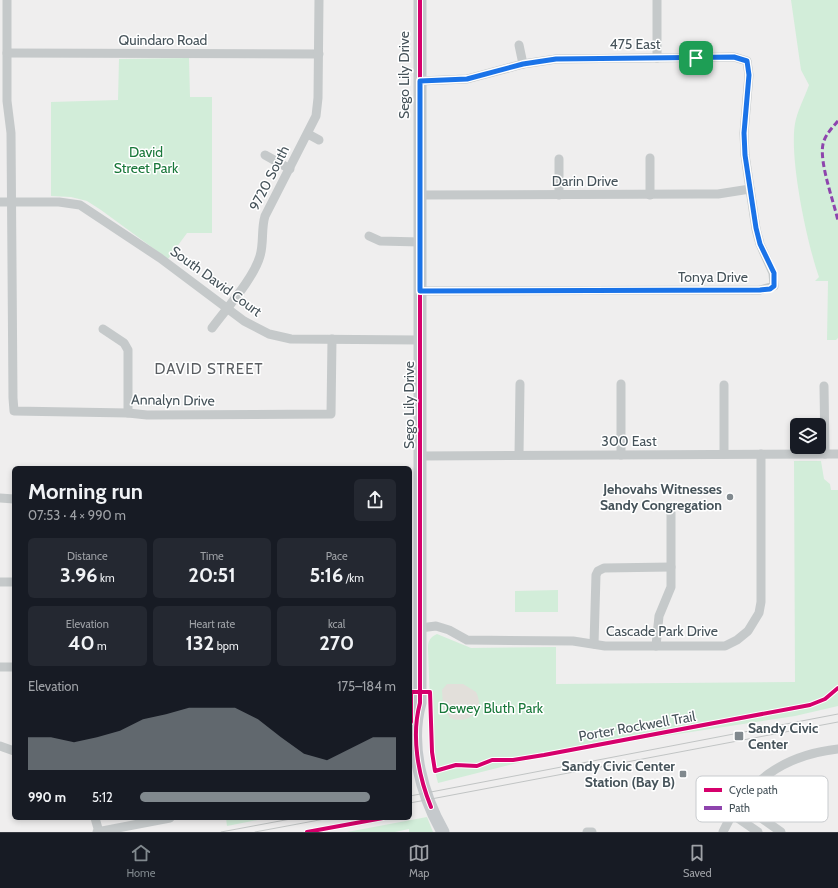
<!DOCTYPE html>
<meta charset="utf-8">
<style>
body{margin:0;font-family:Cabin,sans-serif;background:#242831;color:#f1f3f6;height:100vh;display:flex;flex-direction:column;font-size:15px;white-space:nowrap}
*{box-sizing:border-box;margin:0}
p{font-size:13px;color:#9ea1a6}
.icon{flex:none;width:22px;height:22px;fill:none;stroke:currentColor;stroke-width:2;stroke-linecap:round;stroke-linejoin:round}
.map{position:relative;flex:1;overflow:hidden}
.sheet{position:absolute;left:12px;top:466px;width:400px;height:354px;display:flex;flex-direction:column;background:#171b24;border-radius:6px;box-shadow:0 2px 6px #0003}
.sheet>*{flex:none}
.controls{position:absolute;left:790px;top:418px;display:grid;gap:8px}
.controls a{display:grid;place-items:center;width:36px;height:36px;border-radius:6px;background:#171b24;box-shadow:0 2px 6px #0003;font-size:20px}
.pin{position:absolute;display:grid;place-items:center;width:34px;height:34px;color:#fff;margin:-17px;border-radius:8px;box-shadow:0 2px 6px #0006}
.round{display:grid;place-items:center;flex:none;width:42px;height:42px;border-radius:6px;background:#242831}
.head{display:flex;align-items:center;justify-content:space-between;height:68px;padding:0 16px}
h1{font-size:22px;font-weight:700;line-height:30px}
.figures{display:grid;grid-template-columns:repeat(3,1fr);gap:6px;height:68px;padding:4px 16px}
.figures div{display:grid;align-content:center;border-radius:6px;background:#242831;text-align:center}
.figures b{font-size:20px;font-weight:700}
.figures small{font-size:11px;font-weight:400}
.figures p{font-size:11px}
.chart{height:112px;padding:8px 16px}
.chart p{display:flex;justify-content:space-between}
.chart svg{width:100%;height:72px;margin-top:4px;fill:#81898e;opacity:.7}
ul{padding:0 16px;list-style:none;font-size:13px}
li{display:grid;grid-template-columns:64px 48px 1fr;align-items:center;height:30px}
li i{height:10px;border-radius:5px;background:#81898e}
.dock{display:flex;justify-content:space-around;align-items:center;height:56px;border-top:1px solid #363941;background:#171b24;font-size:11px;color:#9ea1a6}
.dock a{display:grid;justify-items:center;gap:2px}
.dock .current{color:#81898e}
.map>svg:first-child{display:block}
.green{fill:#d2edd9}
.sand{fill:#e2dfda}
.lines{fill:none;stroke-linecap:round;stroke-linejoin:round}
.street{stroke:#c5c9ca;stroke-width:9}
.secondary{stroke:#c5c9cc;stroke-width:13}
.tram{stroke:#c1c4c4;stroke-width:1}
.quiet{stroke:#8e44ad;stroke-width:3;stroke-dasharray:6 3;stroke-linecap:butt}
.cycleway-casing{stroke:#fff;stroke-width:6}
.cycleway{stroke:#d6006c;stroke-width:4}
.route-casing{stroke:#fff;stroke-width:8}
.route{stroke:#1a73e8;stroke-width:5}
.poi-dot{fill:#81898e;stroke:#fff;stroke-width:1.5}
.labels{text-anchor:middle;stroke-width:3;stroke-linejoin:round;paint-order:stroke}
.street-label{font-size:14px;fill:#46535a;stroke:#fff}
.park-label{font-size:14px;fill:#19783a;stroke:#fff}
.poi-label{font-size:14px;font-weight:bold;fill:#46535a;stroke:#fff;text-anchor:end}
.neighbourhood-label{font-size:15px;letter-spacing:1px;fill:#5a5e62;stroke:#fff}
.key{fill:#fff;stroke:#c8cbce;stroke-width:1}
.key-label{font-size:11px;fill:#46535a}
</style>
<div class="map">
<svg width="838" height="832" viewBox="0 0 838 832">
<rect width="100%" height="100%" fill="#efeeee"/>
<g class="green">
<path d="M791 0H838V338L836 340H827L828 281H815L819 277C808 247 787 152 796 119 799 108 805 96 809 85L801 70Z"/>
<polygon points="189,58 190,97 212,97 212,233 187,233 168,259 101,210 87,201 71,197 51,196 51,102 118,100 119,59"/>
<path d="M794 461H821L824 479 830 484 831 490H838V706L795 716 561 752 438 783 432 759 428 648C428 641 430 637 437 634L471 648 556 647V684L795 682Z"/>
<polygon points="558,590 558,612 515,612 515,591"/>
<polygon points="427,817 433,832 409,832 409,829 395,832 347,832"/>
<polygon points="226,818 268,818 227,826"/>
</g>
<path class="sand" d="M447 684H463L476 692C486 711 468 725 450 718L443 705 442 690Z"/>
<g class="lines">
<g class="street">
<polyline points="7,0 7,101 11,133 13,398 14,411 128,413 147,415 331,414 332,339"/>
<polyline points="657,0 657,58"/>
<polyline points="519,45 523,64"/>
<polyline points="7,53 319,54"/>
<polyline points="420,81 467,79 523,64 556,59 734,57 747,61 749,75 744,133 745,155 756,229 760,244 773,273 774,286 760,290 420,291"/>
<polyline points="308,134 319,140"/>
<polyline points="265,155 290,169"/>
<polyline points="559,159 559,195"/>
<polyline points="420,195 698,194 718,194 750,189"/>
<polyline points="650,195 650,158"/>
<polyline points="0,202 59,202 80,205 160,258 244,321 269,334 291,339 420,340"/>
<polyline points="369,236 380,241 420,242"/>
<path d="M212 328C226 309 254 278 260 256 264 243 261 229 265 216L316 116 318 98 319 0"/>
<polyline points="103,329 124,343 128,350 128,413"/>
<polyline points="621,384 621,455"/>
<polyline points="724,385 724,454"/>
<polyline points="824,386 825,454"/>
<polyline points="519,455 520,384"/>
<polyline points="420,456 838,454"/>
<polyline points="0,498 14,499"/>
<polyline points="0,582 14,582"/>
<polyline points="420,628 436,626 449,630 467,640 573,641 605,646 725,646 737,640 748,631 759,613 761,602 761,454"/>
<polyline points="594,644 596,575 598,571 604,568 671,567"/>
<polyline points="656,646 659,616 671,587 671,507"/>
<polyline points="0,667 14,667"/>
<polyline points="0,746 14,751"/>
<polyline points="739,802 781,832"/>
<polyline points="732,814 758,832"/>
<polyline points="95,818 99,832"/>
<polyline points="97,832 170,818"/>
<polyline points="587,832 592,832"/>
<path d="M723 832C746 782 783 755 838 749"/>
</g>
<path class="secondary" d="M420 0V703C408 745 422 795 443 832"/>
<g class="tram">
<polyline points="410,796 838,714"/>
<polyline points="410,803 838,722"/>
<polyline points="221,832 296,818"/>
<polyline points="255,832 330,818"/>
</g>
<path class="quiet" d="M838 121C832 128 825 135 823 144 819 163 834 202 838 221"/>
<defs>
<g id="cycleway">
<path d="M420 0V703C411 736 418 775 431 807"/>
<polyline points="411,722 411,692 430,692 432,752 435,771 456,765 477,766 492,760 513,760 544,755 810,705 825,699 838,688"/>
<polyline points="307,832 383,818"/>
</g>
</defs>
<use href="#cycleway" class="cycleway-casing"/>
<use href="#cycleway" class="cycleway"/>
</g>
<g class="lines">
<defs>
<polygon id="route" points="734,57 747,61 749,75 744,133 745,155 756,228 760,244 774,273 774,286 770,289 760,290 420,291 420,81 467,79 523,64 556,59"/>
</defs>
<use href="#route" class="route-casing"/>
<use href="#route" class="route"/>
</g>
<g class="poi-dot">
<circle cx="730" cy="497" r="4"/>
<rect x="734" y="731" width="10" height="10" rx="2"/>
<rect x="679" y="770" width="8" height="8" rx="2"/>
</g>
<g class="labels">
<g class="street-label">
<text x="163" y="45">Quindaro Road</text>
<text x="635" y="49">475 East</text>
<text transform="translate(404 75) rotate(-90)" y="5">Sego Lily Drive</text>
<text transform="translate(269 178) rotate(-63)" y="5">9720 South</text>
<text x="585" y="186">Darin Drive</text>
<text x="713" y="282">Tonya Drive</text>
<text transform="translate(216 281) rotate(36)" y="5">South David Court</text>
<text transform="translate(173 400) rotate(1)" y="5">Annalyn Drive</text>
<text transform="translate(409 405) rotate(-90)" y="5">Sego Lily Drive</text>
<text x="629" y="446">300 East</text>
<text x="662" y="636">Cascade Park Drive</text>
<text transform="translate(637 726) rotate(-10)" y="5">Porter Rockwell Trail</text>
</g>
<g class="park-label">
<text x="146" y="157">David<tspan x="146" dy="16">Street Park</tspan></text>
<text x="491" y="713">Dewey Bluth Park</text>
</g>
<g class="poi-label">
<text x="722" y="494">Jehovahs Witnesses<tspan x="722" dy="16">Sandy Congregation</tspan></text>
<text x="748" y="733" text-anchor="start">Sandy Civic<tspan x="748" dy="16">Center</tspan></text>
<text x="675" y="771">Sandy Civic Center<tspan x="675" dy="16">Station (Bay B)</tspan></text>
</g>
<g class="neighbourhood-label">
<text x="209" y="374">DAVID STREET</text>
</g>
</g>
<rect x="696" y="776" width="132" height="46" rx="6" class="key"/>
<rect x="704" y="788" width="18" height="4" fill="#d6006c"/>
<rect x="704" y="806" width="18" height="4" fill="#8e44ad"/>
<g class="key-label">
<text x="729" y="794">Cycle path</text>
<text x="729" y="812">Path</text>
</g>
</svg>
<div class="controls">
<a><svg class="icon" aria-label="layers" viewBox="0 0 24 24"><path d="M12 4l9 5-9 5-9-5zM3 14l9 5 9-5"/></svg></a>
</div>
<div class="pin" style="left:696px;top:58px;background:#1e9e55"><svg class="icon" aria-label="arrive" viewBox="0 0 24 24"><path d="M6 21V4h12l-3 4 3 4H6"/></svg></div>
<section class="sheet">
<div class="head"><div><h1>Morning run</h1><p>07:53 · 4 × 990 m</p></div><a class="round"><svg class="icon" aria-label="share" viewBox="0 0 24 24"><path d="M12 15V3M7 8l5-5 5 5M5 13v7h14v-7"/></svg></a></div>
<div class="figures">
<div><p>Distance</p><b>3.96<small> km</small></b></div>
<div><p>Time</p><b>20:51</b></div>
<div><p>Pace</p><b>5:16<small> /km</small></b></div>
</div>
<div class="figures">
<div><p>Elevation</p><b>40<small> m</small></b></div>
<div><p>Heart rate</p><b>132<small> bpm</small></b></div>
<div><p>kcal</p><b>270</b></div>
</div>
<div class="chart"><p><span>Elevation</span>175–184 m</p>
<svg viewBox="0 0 160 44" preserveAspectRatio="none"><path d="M0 44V24L10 24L20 27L30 24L40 20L50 13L60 10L70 6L80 6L90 6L100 13L110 24L120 34L130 38L140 31L150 24L160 24V44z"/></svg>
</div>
<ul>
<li><b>990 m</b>5:12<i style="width:90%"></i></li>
</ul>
</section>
</div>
<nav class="dock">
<a class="current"><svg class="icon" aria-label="home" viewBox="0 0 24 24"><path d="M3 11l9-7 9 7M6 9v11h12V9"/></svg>Home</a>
<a><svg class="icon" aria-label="map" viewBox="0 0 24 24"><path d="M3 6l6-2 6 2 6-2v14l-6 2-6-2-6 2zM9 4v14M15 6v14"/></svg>Map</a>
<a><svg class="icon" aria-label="saved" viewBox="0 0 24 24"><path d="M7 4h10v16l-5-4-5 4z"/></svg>Saved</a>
</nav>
